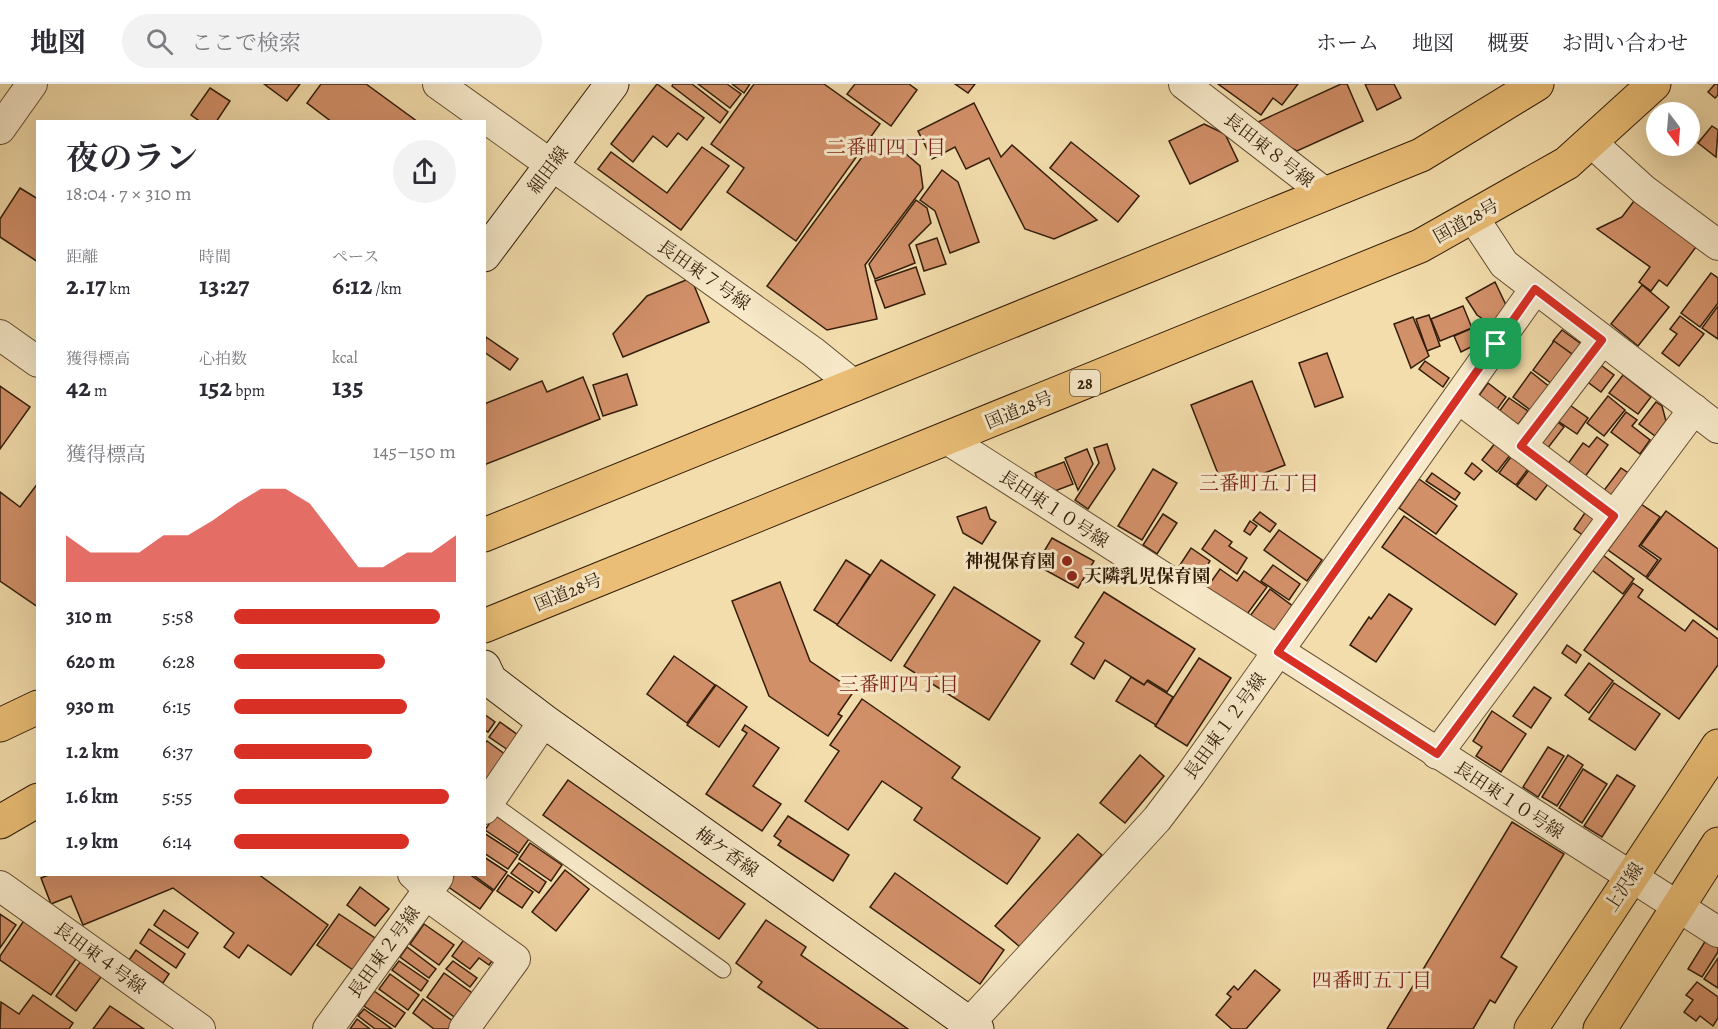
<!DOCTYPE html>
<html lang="ja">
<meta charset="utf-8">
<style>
body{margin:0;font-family:Alegreya,"Noto Serif JP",serif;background:#f2f2f3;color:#2b2b33;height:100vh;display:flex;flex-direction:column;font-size:22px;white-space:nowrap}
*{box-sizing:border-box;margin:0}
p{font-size:20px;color:#7c7c81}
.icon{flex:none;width:33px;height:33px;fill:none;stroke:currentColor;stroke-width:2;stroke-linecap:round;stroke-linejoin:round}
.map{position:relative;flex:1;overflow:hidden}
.panel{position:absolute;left:36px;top:36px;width:450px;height:756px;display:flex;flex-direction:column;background:#fff;border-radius:0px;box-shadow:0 6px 24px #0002}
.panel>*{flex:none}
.needle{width:39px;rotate:164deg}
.controls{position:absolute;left:1646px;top:18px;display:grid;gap:12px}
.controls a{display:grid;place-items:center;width:54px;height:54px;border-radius:50%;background:#fff;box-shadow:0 6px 24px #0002;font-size:30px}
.pin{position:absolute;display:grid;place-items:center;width:51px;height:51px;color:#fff;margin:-26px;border-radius:12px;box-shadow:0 3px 9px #0006}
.round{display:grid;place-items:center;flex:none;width:63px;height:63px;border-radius:32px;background:#f2f2f3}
.headline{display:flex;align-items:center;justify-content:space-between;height:102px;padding:0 30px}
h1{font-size:33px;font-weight:700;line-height:45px}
.figures{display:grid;grid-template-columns:repeat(3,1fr);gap:9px;height:102px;padding:6px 30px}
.figures div{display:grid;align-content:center}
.figures b{font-size:26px;font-weight:700}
.figures small{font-size:16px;font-weight:400}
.figures p{font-size:16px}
.chart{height:168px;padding:12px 30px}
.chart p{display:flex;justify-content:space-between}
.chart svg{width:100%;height:108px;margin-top:6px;fill:#d93025;opacity:.7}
ul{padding:0 30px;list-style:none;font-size:20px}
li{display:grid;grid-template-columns:96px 72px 1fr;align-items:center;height:45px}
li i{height:15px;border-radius:8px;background:#d93025}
header{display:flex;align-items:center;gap:36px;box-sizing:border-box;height:84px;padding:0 30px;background:#fff;border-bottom:2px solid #e1e1e2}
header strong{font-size:28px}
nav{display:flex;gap:33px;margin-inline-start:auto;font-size:21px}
.search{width:420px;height:54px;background:#f2f2f3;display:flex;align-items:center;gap:15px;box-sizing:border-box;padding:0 21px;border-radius:33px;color:#7c7c81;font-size:22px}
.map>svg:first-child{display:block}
.building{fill:#d29069;stroke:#331d09;stroke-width:1.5}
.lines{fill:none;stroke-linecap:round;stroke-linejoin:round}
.lane-casing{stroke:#634d32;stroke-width:17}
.street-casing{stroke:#634d32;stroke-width:32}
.secondary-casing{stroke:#331d09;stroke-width:35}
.primary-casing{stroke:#331d09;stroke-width:35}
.highway-casing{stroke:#331d09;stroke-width:35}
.lane{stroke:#f7e9c9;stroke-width:15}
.street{stroke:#f7e9c9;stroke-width:30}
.secondary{stroke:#f7e9c9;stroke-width:33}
.primary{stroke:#eabe76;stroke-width:33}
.highway{stroke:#eabe76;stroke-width:33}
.route-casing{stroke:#fff;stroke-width:12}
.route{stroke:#d93025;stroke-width:8}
.poi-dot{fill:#8f2418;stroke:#f7e9c9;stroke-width:2}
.labels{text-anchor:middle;stroke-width:6;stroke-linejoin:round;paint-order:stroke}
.shield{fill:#f7e9c9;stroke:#6e5a43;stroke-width:1.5}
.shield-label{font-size:16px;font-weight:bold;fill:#331d09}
.street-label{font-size:18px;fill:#331d09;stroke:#f7e9c9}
.poi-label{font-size:18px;font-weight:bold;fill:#331d09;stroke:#f7e9c9;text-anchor:end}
.neighbourhood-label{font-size:20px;fill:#7a1f14;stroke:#f7e9c9}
</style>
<header>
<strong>地図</strong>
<div class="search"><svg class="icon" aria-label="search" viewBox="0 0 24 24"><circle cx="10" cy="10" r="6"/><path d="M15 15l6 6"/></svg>ここで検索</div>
<nav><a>ホーム</a><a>地図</a><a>概要</a><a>お問い合わせ</a></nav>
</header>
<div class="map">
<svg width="1718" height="945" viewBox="0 0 1718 945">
<rect width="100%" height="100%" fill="#f3ddac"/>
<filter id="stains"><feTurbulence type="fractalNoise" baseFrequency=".00333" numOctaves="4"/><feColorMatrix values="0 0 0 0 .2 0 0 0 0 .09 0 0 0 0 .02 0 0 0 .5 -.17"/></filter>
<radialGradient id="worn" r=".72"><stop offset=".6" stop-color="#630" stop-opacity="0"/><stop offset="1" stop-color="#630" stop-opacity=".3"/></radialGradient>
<g class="building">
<polygon points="264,0 300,0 287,17"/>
<polygon points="321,0 366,0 418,38 332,38 307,19"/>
<polygon points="657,0 704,34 687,56 678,49 667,63 653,52 633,78 611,60"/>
<polygon points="673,0 692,0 728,28 720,39 672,2"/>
<polygon points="698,0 727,0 741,10 730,24"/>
<polygon points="732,0 750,0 744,9"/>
<polygon points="754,0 824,0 880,40 796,157 727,108 744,84 711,60"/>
<polygon points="855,0 909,0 917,6 891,42 847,10"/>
<polygon points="955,0 975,0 968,9"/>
<polygon points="1218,0 1298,0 1282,21 1273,14 1261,31"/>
<polygon points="1341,0 1347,0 1363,37 1297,67 1263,49 1258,38"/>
<polygon points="1365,0 1394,0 1401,14 1377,26"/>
<polygon points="1715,0 1718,0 1718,11 1715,14 1708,8"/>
<polygon points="210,4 230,17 216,38 201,38 191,31"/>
<polygon points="974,19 1001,73 1012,61 1097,136 1054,155 1025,145 989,74 966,85 955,63 932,75 918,47"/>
<polygon points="1204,40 1225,50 1238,77 1190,100 1169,57"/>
<polygon points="1712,42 1718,46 1716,73 1698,59"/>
<polygon points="892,58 920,82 923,104 865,181 877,235 827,246 767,202 868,65"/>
<polygon points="1071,58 1139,112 1118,138 1050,84"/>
<polygon points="702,63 729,82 681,146 598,85 611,68 667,109"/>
<polygon points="942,86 958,98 979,158 950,169 935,127 920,116"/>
<polygon points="20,104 38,115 38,178 0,153 0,135"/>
<polygon points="916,116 927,124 931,139 909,161 915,179 875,195 869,180"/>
<polygon points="1634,117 1696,163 1667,202 1659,196 1651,207 1639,198 1650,183 1597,145 1622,133"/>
<polygon points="937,154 946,180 924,187 916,161"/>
<polygon points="916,183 925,210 885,224 875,197"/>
<polygon points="1711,189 1718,194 1718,219 1700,243 1681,229"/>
<polygon points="691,194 709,238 623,273 613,250 647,212"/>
<polygon points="1495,198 1506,221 1493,242 1477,231 1466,214"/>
<polygon points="1642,201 1669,223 1638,262 1611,240"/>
<polygon points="1463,222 1472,244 1440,257 1431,235"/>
<polygon points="1718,222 1718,255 1702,244"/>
<polygon points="1429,231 1440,262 1427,267 1416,235"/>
<polygon points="1680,232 1704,250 1679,282 1662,269 1677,250 1670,245"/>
<polygon points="1413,233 1429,272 1411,284 1394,240"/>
<polygon points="1484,239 1489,242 1481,258 1461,268 1454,252"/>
<polygon points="1562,246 1584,262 1576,273 1553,257"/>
<polygon points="486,253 518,275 510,286 484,268"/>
<polygon points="1554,257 1576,273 1555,302 1533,286"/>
<polygon points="1327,269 1343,313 1315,323 1299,279"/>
<polygon points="1425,277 1449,294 1443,303 1419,285"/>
<polygon points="1598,279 1614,291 1601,308 1585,296"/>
<polygon points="1531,288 1551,304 1533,328 1513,313"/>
<polygon points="627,290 637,321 603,332 593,301"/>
<polygon points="1623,291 1651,313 1638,330 1609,309"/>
<polygon points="583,293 600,335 484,381 484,320 542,297 547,308"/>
<polygon points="1252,297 1285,381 1224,405 1191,321"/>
<polygon points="1488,299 1506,313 1493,331 1475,317"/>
<polygon points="0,302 30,323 0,365"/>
<polygon points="1608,312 1625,326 1604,352 1587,339"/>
<polygon points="1509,314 1528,327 1514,346 1495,333"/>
<polygon points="1564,317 1588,334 1577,350 1552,333"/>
<polygon points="1656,318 1662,322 1666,337 1655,352 1639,340"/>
<polygon points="1626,328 1637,336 1632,342 1650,356 1640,370 1611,348"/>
<polygon points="1551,333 1564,343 1544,369 1532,359"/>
<polygon points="1597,353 1608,361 1584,394 1567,381 1583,359 1589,363"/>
<polygon points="1499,354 1514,366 1497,388 1482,376"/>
<polygon points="1107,360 1115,385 1088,425 1075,416 1099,379 1094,364"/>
<polygon points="1087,365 1093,380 1078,406 1065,374"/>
<polygon points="1516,366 1534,377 1516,401 1499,389"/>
<polygon points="1064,378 1073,400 1055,407 1038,397 1035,389"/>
<polygon points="1535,378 1554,392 1536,416 1517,402"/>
<polygon points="1472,379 1482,387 1474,396 1465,389"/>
<polygon points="1621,384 1630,390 1610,415 1602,409"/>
<polygon points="1153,385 1177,399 1142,456 1118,442"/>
<polygon points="1432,389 1460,409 1455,416 1426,397"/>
<polygon points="1419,395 1457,422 1436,450 1399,424"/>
<polygon points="38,399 38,523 0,497 0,408 20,423"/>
<polygon points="1591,420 1602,428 1584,452 1574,445"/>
<polygon points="1641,420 1660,433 1639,462 1658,476 1646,493 1608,466"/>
<polygon points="986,423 990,435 996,438 982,460 963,449 957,433"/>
<polygon points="1666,427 1718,465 1718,546 1647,494 1661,475 1641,461"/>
<polygon points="1260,428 1276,440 1270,448 1253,436"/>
<polygon points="1163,430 1177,439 1157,470 1143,461"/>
<polygon points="1404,432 1517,510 1495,541 1382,463"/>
<polygon points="1250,437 1257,442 1250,451 1244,447"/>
<polygon points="1215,446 1232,458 1229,462 1247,474 1237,490 1202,465"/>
<polygon points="1279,446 1322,476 1307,497 1264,466"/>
<polygon points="1052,454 1094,477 1078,504 1036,481"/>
<polygon points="1191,464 1210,477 1205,485 1208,487 1199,501 1176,487"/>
<polygon points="1603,471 1634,495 1623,510 1592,486"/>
<polygon points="846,476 870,491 838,541 814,526"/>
<polygon points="881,476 935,511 891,577 837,541"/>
<polygon points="1273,481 1300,500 1289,516 1261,497"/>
<polygon points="1220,485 1237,497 1244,487 1267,503 1245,533 1206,505"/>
<polygon points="780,498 810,577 854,607 838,630 842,632 828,652 769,612 732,517"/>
<polygon points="1633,499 1643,506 1638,513 1685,547 1693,536 1718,555 1718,581 1679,635 1584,566"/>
<polygon points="954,503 1040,557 989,636 904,582"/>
<polygon points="1270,505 1294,523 1273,550 1250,532"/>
<polygon points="1104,508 1195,565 1167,608 1148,596 1144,601 1105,576 1094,595 1071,580 1084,559 1075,553"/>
<polygon points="1389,510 1412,525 1376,578 1350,561 1369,533 1371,535"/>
<polygon points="1567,561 1581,571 1576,579 1562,569"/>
<polygon points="674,572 715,601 687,639 647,610"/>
<polygon points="1199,574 1231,594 1187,662 1155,642"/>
<polygon points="1589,579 1613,597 1589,629 1565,611"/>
<polygon points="1131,593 1144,601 1147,597 1173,613 1156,641 1116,617"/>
<polygon points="1614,599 1660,630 1635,666 1589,635"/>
<polygon points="716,601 747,623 719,663 687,641"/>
<polygon points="1534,603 1551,614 1531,644 1513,632"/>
<polygon points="862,615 960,683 952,694 1040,754 1007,800 914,736 922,724 882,697 848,746 805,717 839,667 830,661"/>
<polygon points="1492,627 1526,650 1501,688 1476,672 1482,663 1473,657"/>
<polygon points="484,630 495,638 488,648 484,646"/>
<polygon points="500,638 518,651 508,666 489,653"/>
<polygon points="745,641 779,664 753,702 781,720 762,747 706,710 747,649 742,646"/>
<polygon points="487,657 506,671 484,698 484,660"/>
<polygon points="1548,663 1564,672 1538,713 1523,703"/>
<polygon points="1140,671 1164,692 1125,739 1100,719"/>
<polygon points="1568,671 1583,681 1557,722 1542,713"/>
<polygon points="1583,685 1607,700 1582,739 1559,724"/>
<polygon points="1617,691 1635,702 1602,753 1584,742"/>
<polygon points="568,696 745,820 719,855 543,731"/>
<polygon points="495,731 529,755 519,769 485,746"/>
<polygon points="788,732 849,771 833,797 778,761 781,757 774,752"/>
<polygon points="1512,738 1564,770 1501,873 1517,883 1495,919 1490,916 1473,945 1387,945"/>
<polygon points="484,749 518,771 508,785 484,769"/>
<polygon points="1078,750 1102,771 1020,863 995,842"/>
<polygon points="530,759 562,781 551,797 519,775"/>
<polygon points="484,773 507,788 494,806 472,790 484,790"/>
<polygon points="519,779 546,798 539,809 511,789"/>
<polygon points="565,786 589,805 556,847 532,828"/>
<polygon points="895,789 1004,866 980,900 870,823"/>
<polygon points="51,790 258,790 328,841 291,891 248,861 239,874 224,863 234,849 173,804 83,841 71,812 51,820 41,794"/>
<polygon points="455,790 469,790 493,807 480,825 447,802"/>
<polygon points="508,791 533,808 522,824 497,807"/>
<polygon points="360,803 389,825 375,842 347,821"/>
<polygon points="164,826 198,849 188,864 154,841"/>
<polygon points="0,830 16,841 0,864"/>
<polygon points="339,830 375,854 353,886 317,861"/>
<polygon points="25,835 78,872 51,911 0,876 0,872"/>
<polygon points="766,836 806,863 801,871 908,945 819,945 758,903 762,898 736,879"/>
<polygon points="424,840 454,861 439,881 410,860"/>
<polygon points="149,845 185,870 176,884 140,859"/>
<polygon points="468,850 497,870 489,881 479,874 470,885 452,872"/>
<polygon points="1709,851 1718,857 1718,868 1702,893 1688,885"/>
<polygon points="407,863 436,885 429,894 400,873"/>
<polygon points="136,866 169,890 163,899 129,876"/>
<polygon points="83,874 104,889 76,927 56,912"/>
<polygon points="1718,874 1718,904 1704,895"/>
<polygon points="399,877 428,897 421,907 392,886"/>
<polygon points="453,877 477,894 470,903 446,885"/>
<polygon points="1255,886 1280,906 1246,945 1232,945 1216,931 1231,913 1227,910 1234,902 1238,906"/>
<polygon points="444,889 475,911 457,935 427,913"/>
<polygon points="390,890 419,911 408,926 379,905"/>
<polygon points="1697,898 1718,913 1718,934 1713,942 1700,932 1696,937 1684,928 1693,916 1686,911"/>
<polygon points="374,907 405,929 395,943 364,922"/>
<polygon points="33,911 73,939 69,945 0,945 1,918 19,930"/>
<polygon points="423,915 454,938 448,945 434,945 413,929"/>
<polygon points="110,922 144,945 93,945"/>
<polygon points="364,925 392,945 375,945 358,932"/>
<polygon points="357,935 370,945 350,945"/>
</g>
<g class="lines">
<defs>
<polyline id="lane" points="489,717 723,886"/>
<g id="street">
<polyline points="438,0 813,268 855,302"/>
<polyline points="1184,0 1325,109"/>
<polyline points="0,45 32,0"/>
<polyline points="1591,58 1644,106 1718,161"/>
<polyline points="1473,133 1504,180 1718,344"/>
<polyline points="0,251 38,278"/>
<polyline points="1458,314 1614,432"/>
<polyline points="947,355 1718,848"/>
<polyline points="1521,362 1602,256"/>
<polyline points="1437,670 1694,325"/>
<polyline points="484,725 544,637"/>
<path d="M413 790C424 798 427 809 436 818L515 875 464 945"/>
<polyline points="0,802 200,945"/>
<polyline points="328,945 438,793"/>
<polyline points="964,945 1124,771 1157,735 1191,690 1535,205"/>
</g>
<g id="secondary">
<polyline points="484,171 612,0"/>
<polyline points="484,583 490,596 544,637 977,945"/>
</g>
<g id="primary">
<polyline points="1531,945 1718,662"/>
<polyline points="1600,945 1718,760"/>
</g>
<g id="highway">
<polyline points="484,451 1421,71 1537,0"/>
<polyline points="484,542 1420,162 1567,79 1654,0"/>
<polyline points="0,641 38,623"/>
<polyline points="0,738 38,716"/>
</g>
</defs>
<use href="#lane" class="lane-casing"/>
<use href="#street" class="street-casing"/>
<use href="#secondary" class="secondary-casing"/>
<use href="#primary" class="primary-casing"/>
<use href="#highway" class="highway-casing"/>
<use href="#lane" class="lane"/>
<use href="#street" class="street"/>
<use href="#secondary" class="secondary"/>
<use href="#primary" class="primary"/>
<use href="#highway" class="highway"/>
</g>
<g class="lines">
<defs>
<polygon id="route" points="1535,205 1602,256 1521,362 1614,432 1437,670 1278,568"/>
</defs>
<use href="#route" class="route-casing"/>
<use href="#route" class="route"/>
</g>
<g class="poi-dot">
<circle cx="1067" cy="477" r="6"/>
<circle cx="1072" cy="492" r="6"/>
</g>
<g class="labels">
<rect class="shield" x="1070" y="286" width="30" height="26" rx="4.5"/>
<g class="shield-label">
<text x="1085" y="305">28</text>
</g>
<g class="street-label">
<text transform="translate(1269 66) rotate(38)" y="6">長田東８号線</text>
<text transform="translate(548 86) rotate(-53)" y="6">細田線</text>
<text transform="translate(1466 137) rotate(-29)" y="6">国道28号</text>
<text transform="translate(704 191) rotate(35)" y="6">長田東７号線</text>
<text transform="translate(1019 326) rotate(-22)" y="6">国道28号</text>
<text transform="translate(1054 425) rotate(33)" y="6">長田東１０号線</text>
<text transform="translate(568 508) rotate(-22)" y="6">国道28号</text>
<text transform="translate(1225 642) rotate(-54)" y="6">長田東１２号線</text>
<text transform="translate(1509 716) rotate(33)" y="6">長田東１０号線</text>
<text transform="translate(727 768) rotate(35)" y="6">梅ケ香線</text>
<text transform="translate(1624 803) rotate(-57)" y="6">上沢線</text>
<text transform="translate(384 868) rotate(-54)" y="6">長田東２号線</text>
<text transform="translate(100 874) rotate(36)" y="6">長田東４号線</text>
</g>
<g class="poi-label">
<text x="1055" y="483">神視保育園</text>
<text x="1084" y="498" text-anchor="start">天隣乳児保育園</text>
</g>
<g class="neighbourhood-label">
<text x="886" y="70">二番町四丁目</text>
<text x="1259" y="406">三番町五丁目</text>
<text x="899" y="607">三番町四丁目</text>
<text x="1372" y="903">四番町五丁目</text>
</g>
</g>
<rect width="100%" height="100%" filter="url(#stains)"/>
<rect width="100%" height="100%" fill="url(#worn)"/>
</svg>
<div class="controls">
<a><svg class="needle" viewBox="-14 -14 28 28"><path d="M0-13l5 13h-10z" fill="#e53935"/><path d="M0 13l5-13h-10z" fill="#7c7c81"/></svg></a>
</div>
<div class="pin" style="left:1496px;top:260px;background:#1e9e55"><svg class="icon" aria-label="arrive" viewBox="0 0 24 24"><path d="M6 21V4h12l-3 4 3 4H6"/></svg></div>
<section class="panel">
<div class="headline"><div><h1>夜のラン</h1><p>18:04 · 7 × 310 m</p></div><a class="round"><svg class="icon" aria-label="share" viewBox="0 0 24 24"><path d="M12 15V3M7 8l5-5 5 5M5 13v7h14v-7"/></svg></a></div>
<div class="figures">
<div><p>距離</p><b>2.17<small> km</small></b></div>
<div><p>時間</p><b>13:27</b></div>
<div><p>ペース</p><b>6:12<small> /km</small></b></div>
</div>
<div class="figures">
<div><p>獲得標高</p><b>42<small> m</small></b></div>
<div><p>心拍数</p><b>152<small> bpm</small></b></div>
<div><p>kcal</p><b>135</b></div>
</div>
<div class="chart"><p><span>獲得標高</span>145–150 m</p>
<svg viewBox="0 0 160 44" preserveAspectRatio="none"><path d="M0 44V25L10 32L20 32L30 32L40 25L50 25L60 19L70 12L80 6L90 6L100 12L110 25L120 38L130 38L140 32L150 32L160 25V44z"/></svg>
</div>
<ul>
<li><b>310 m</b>5:58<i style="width:93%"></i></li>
<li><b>620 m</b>6:28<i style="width:68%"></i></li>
<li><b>930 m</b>6:15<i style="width:78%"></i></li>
<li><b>1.2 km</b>6:37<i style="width:62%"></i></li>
<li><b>1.6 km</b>5:55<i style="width:97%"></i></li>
<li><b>1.9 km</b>6:14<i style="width:79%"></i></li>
</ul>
</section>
</div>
